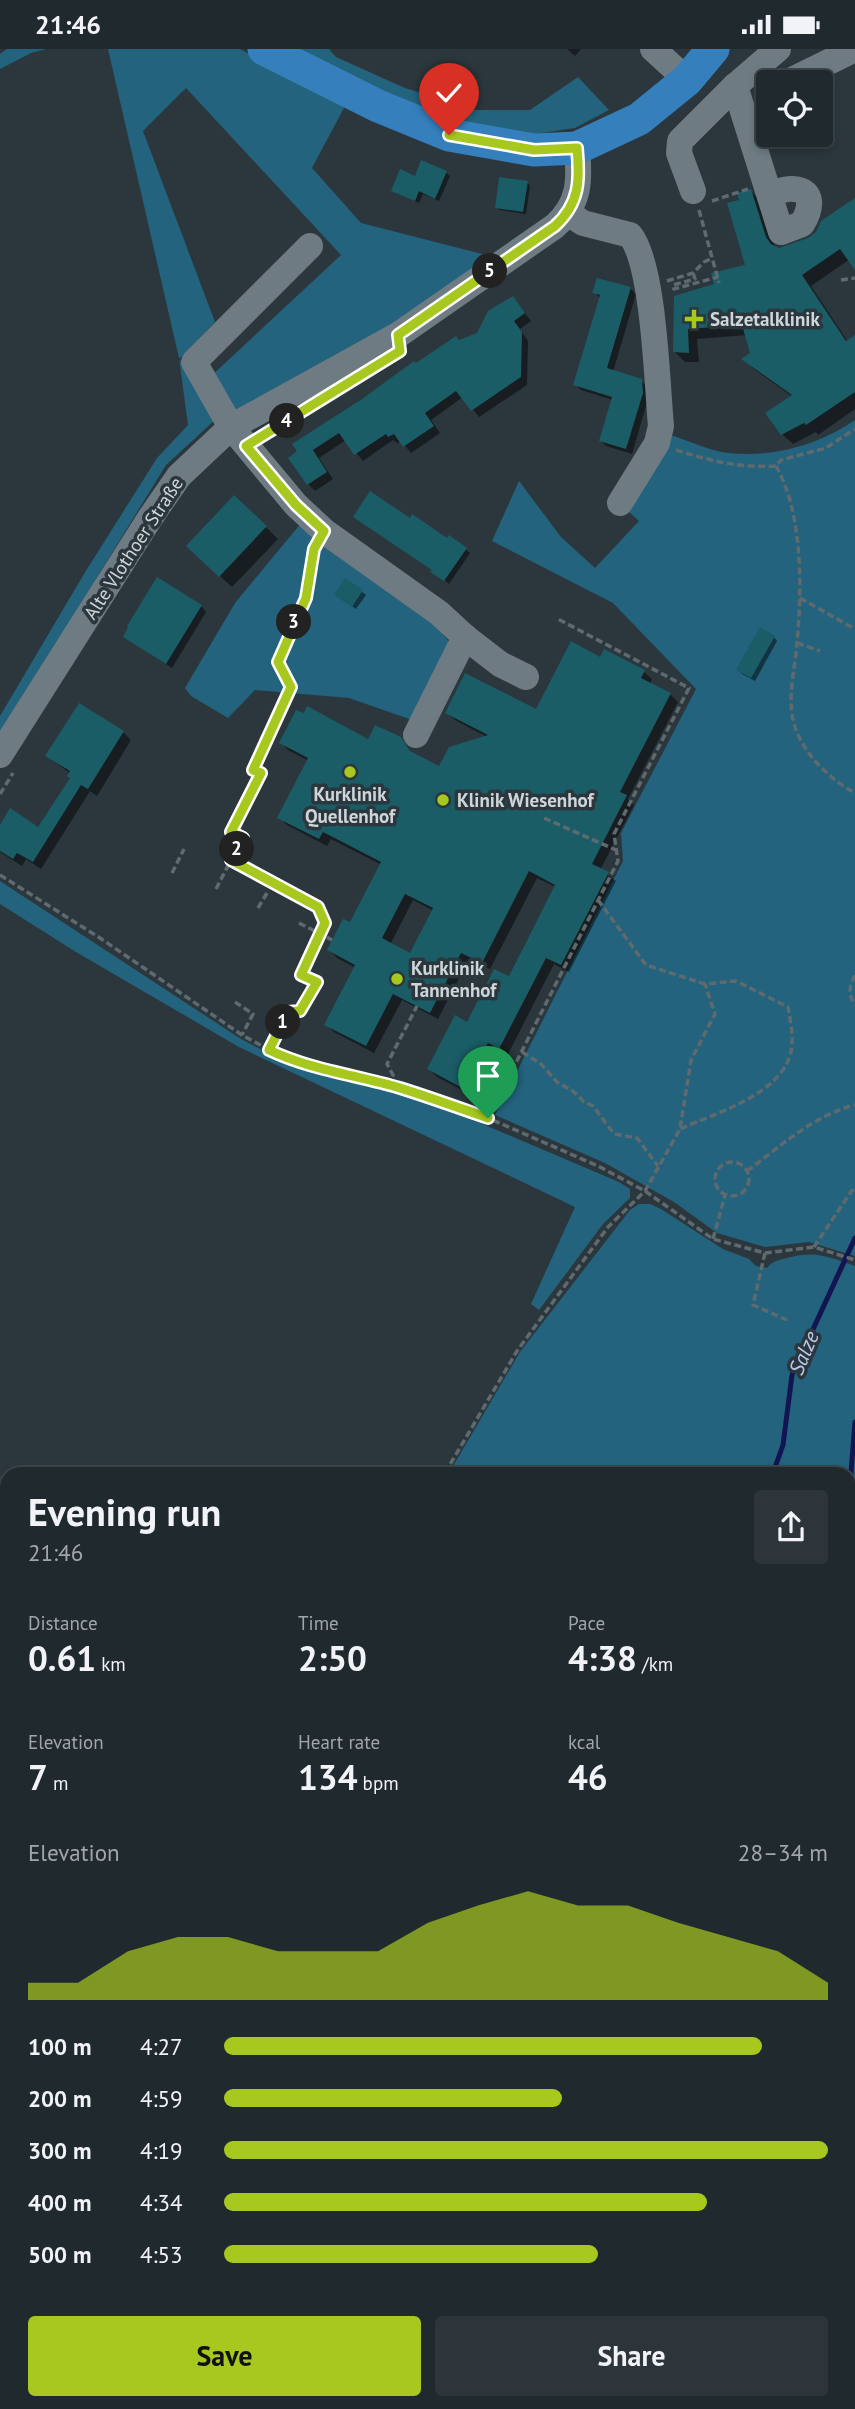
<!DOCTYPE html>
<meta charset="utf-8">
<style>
body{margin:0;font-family:"PT Sans",sans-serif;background:#2d353a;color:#f1f3f6;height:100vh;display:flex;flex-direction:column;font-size:26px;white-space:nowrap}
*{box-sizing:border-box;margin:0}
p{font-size:23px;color:#a2a6aa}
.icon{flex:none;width:38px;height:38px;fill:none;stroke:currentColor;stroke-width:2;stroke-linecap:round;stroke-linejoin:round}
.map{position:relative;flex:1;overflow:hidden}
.panel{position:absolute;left:0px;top:1418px;width:856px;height:943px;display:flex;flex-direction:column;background:#20292e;border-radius:21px 21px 0 0;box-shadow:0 4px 10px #0003,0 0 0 2px #3d454a}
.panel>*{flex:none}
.tools{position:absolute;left:756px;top:21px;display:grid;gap:14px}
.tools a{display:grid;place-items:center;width:77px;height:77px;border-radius:7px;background:#20292e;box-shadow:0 4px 10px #0003,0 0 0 2px #3d454a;font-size:35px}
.pin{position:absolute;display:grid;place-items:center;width:60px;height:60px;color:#fff;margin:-72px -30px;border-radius:50% 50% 50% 0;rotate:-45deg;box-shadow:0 0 7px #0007}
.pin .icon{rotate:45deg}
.km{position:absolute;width:35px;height:35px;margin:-18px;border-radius:50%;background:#222;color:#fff;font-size:19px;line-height:35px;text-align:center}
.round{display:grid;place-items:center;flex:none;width:74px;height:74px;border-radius:7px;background:#2d353a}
.summary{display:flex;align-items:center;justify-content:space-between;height:119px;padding:0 28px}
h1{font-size:38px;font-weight:700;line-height:52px}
.figures{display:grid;grid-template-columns:repeat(3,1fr);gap:10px;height:119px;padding:7px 28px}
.figures div{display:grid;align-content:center}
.figures b{font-size:35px;font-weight:700}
.figures small{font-size:19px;font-weight:400}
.figures p{font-size:19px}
.chart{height:196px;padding:14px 28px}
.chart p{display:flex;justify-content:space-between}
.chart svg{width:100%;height:126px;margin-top:7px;fill:#a7c81f;opacity:.7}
.action{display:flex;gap:14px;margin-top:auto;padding:14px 28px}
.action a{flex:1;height:80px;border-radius:7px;background:#a7c81f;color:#111;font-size:28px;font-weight:700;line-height:80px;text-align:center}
.action a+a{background:#2d353a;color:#f1f3f6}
ul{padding:0 28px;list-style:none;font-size:23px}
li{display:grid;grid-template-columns:112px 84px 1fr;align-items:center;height:52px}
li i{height:18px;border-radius:9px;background:#a7c81f}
.status{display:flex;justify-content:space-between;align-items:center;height:49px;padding:0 35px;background:#20292e;direction:ltr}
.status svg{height:19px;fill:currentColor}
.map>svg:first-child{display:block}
.green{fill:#23637d}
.shadow{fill:#0007;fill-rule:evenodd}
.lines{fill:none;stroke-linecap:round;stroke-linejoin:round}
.stream{stroke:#131553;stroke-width:5}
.building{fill:#1a5d66;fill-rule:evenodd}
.path{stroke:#5f6a6f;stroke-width:3.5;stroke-dasharray:7 3.5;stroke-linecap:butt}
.minor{stroke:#6e7b82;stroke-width:26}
.major{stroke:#347fbc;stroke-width:33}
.route-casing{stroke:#fff;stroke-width:14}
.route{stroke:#a7c81f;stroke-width:9}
.poi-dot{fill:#a7c81f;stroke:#2b373d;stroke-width:2.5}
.labels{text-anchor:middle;stroke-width:7;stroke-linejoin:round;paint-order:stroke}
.poi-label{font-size:19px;font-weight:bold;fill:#cfd6da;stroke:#2b373d;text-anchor:start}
.street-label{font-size:19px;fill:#cfd6da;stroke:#2b373d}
.water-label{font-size:21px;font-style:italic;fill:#bdc8ef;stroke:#2b373d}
</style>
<div class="status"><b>21:46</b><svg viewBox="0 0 49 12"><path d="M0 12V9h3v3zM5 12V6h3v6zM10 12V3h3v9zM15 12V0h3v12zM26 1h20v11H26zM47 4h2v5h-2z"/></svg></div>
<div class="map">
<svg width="855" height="2360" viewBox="0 0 855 2360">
<rect width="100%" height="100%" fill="#2b373d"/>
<g class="green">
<polygon points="7,0 46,0 31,4 0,20 0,5"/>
<polygon points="108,0 240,0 345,57 312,119 361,174 494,208 383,282 232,365 209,329 341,206 186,39 143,82 215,273 179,310 216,370 166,416 0,686 0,667 84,525 157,409 188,376 179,309"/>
<polygon points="301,0 329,0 336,8 405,39 476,61 530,61 578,28 609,61 575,79 528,86 450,71 345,26"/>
<path d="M855 371V1207L809 1193 765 1198 717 1184 674 1153 605 1114 495 1066 623 812 621 784 696 640 613 554 492 492 519 432 561 488 595 519 639 472 628 462 671 386C689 392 710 402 729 404 772 409 819 396 855 371Z"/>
<polygon points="302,473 428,567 452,596 412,671 349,649 255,641 228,669 191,647 185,639 235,554"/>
<polygon points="0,832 241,990 285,1013 348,1032 393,1042 485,1076 619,1133 630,1140 630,1149 603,1175 539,1261 531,1255 575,1158 239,998 76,903 0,855"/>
<path d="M639 1155H650L661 1160 723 1200 749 1210 756 1217 767 1219C772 1212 779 1211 787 1209 815 1201 829 1208 855 1217V2360H0V2235L7 2230V2354H849V1424H449L520 1303 630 1161Z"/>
<polygon points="0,1670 7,1676 7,1740 0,1735"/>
</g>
<g class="shadow">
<polygon points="567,0 581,0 575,7"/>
<polygon points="446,124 450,127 439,152 423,145 419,154 393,141 416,129"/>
<polygon points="527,133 530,137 526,165 500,161 496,158"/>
<polygon points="751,142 761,153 775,198 782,201 809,191 855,151 855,217 850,210 811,237 848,293 855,288 855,360 818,386 816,383 793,395 782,385 793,348 754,320 744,310 752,305 747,286 697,290 699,313 685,313 675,303 676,248 716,236 747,217 741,152"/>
<polygon points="630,239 636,245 613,323 641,332 647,338 648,350 632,405 606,397 601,392 613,351 581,341 575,335 601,250 594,243"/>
<polygon points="513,249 531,272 520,280 528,292 527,336 479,368 463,348 431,371 440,384 411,404 401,392 397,394 393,391 363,412 346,391 319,409 333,430 315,442 308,435 290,409 416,316 459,292 478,286"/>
<polygon points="410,472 447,491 449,488 470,504 449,535 433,521"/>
<polygon points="266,478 278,490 232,538 200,509"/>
<polygon points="346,531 366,546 356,560 340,549"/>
<polygon points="201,557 206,563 172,619 125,588"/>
<polygon points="774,588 777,592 755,632 742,625 738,621"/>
<path d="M601 610 644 623 652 630 650 635 670 645 678 653 628 750 634 756 600 821 616 832 569 923 554 915 507 1007 496 1000 472 1046 437 1028 429 1020 510 930 556 838 537 829 490 920 469 910 438 970 402 951 374 1004 334 983 326 975 356 919 337 909 329 901 351 875 382 816 331 790 327 797 287 776 279 768 309 712 288 701 281 693 400 690 413 706 440 719 487 688 455 671 447 663 537 662ZM413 851 434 862 411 907 390 896Z"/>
<polygon points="123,683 131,691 97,747 90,742 41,820 26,810 22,817 0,803 0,779 38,780 72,729 71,725 47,707"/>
</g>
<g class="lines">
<g class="stream">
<polyline points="773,1424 783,1396 792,1326 855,1189"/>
<polyline points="849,1448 855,1373"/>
<polyline points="262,2360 274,2354"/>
</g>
</g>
<g class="building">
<polygon points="421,111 447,122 435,150 419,142 415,152 391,142 400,120 415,127"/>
<polygon points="499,128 528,132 523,163 495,159"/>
<polygon points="751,140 766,188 771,195 779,199 808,189 816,183 821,172 855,149 855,221 840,200 802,226 846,292 855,286 855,343 806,376 804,374 781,386 765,364 792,346 741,310 750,304 742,276 688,280 689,304 673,303 674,247 714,235 711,224 745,216 727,154 739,151 737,144"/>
<polygon points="597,229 631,238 607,319 642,330 643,344 626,400 599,392 612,348 573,336 600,246 592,244"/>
<polygon points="513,247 525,264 514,272 522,283 521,328 471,362 456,342 425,364 434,377 403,398 394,385 388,388 386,385 354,406 339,384 313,401 327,423 307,436 288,409 297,402 292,395 362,350 414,312 416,314 456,287 459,291 477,284 488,262"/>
<polygon points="370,442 410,469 412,465 447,489 449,486 467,499 444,532 430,523 432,521 353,468"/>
<polygon points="234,446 267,477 219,528 186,497"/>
<polygon points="157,528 202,556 166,615 123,588 128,578 127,577"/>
<polygon points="345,529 363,541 352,558 334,546"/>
<polygon points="760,578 775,587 751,629 736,621"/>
<path d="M571 592 600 608 604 600 645 621 641 629 671 644 620 743 627 746 592 815 609 823 561 916 546 909 499 1000 488 994 464 1040 427 1020 455 966 467 973 494 920 509 927 555 836 529 822 482 914 461 904 430 964 393 945 366 997 324 976 355 916 327 901 343 870 350 873 381 813 323 783 319 790 277 769 308 709 279 694 296 661 304 664 307 657 368 690 375 676 401 688 410 702 439 717 449 698 488 686 445 664 465 624 536 660ZM405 845 433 859 410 904 382 889Z"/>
<polygon points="79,654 124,682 88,740 81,736 33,813 17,804 13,810 0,802 0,776 10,759 38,778 70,729 67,727 70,722 45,707"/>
</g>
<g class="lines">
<g class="path">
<polyline points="712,152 748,140"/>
<polyline points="699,161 719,234"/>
<polyline points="693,224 695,230 673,236 674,240 718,228"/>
<polyline points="841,231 855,229"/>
<polyline points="667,232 693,224 704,213 713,209"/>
<path d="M676 401C710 412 740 419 776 417L781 411 826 399 855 380"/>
<path d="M776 417C803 464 802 540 797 594 795 622 786 651 795 678 805 707 830 730 855 744"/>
<polyline points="800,549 855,580"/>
<polyline points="797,594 820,602"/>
<polyline points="0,745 13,724"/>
<polyline points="544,769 616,801"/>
<polyline points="172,824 184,800"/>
<polyline points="0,826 100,889 242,986 286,1010 355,1030 398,1039 488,1069 598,1117 645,1142 713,1190 765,1204 814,1198 855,1211"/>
<polyline points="216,840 231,811"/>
<path d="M598 851 646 916 705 935 736 932 788 958C790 970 793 984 792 996 788 1044 718 1063 680 1080"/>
<polyline points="258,859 267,844"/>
<polyline points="299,874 332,891"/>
<path d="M855 926C849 937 848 945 855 956"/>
<polyline points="235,953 253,965 242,986"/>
<polyline points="269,1001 288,963 300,962 317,933 301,926 325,874 318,858 231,811 243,789 231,783 261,725 253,721 291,638 278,613 298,564 306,549 314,499"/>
<polyline points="522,1003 541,1015 557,1033 574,1043 584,1053 593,1057 614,1085 637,1089 658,1117"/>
<polyline points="388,1037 393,1026 387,1015 417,957"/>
<polyline points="488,1069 618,812 614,785 689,639 556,569"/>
<circle cx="732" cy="1130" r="17"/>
<path d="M747 1122C781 1097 814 1066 855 1056"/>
<polyline points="713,1190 725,1146"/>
<polyline points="814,1198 855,1137"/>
<polyline points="765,1204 753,1256 787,1271"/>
<polyline points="445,1424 517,1302 608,1178 645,1142 680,1080 691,1011 715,965 705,935"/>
<polyline points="0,1740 7,1745"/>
<polyline points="0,2046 7,2038"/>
<polyline points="849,2097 855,2086"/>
<polyline points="849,2217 855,2210"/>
<polyline points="586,2360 595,2354"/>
<polyline points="714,2360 720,2354"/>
</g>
<g class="minor">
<polyline points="653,0 687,31"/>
<polyline points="788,33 855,0"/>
<path d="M735 37 781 183 802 175C810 162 816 141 793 140 786 139 777 143 770 145"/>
<polyline points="693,142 679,104 680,92 735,37 778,0"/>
<path d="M568 164 583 174 630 186C654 215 657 335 661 377L657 394 620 454"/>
<polyline points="310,197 194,313 231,378 296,456 324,482 439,564 465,588 500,615 526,628"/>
<polyline points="416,686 465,588"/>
<path d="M0 706 150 469 179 427 231 378 398 286 555 177C580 154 580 132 577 99"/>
</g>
<g class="major">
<polyline points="264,0 378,57 449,86 534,101 577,99 639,70 687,31 713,0"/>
<polyline points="849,2175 855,2167"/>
<polyline points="679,2360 686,2354"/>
</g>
</g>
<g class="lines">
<defs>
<path id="route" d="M449 86 534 101 577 99C580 131 580 154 555 177L398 286 400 302 246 397 296 456 324 482 314 500 306 549 278 613 291 638 253 721 261 724 231 783 243 789 231 811 318 858 325 874 301 926 317 933 300 962 288 963 269 1001C311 1021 356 1026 400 1039 429 1048 459 1059 488 1069"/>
</defs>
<use href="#route" class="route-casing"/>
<use href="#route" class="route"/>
</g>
<g class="poi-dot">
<path d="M690.5 259.5h7v7h7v7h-7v7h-7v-7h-7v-7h7z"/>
<circle cx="350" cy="723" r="7"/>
<circle cx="443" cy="751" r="7"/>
<circle cx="397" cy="930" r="7"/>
</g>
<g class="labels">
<g class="poi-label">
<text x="710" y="277">Salzetalklinik</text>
<text x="350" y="752" text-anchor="middle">Kurklinik<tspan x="350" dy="22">Quellenhof</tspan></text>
<text x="457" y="758">Klinik Wiesenhof</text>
<text x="411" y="926">Kurklinik<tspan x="411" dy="22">Tannenhof</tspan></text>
</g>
<g class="street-label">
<text transform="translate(133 499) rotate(-57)" y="7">Alte Vlothoer Straße</text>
</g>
<g class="water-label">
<text transform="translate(804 1304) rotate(-67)" y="7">Salze</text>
</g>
</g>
</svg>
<div class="tools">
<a><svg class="icon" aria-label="locate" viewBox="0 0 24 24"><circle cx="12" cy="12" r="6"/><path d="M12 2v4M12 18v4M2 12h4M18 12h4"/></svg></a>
</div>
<div class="pin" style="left:488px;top:1069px;background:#1e9e55"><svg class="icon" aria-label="arrive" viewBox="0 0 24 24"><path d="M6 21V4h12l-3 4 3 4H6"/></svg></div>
<div class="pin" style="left:449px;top:86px;background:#d93025"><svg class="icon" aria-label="check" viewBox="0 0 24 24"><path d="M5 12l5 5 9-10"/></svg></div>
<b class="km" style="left:283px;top:973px">1</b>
<b class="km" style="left:237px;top:800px">2</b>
<b class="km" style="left:294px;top:573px">3</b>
<b class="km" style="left:287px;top:372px">4</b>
<b class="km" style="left:490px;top:222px">5</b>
<section class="panel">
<div class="summary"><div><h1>Evening run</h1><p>21:46</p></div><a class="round"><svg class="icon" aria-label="share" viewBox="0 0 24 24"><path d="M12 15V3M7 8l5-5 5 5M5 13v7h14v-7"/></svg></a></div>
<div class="figures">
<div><p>Distance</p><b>0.61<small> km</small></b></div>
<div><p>Time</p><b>2:50</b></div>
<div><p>Pace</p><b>4:38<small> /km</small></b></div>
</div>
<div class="figures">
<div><p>Elevation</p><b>7<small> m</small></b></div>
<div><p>Heart rate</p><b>134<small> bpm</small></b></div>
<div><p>kcal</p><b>46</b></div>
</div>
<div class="chart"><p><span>Elevation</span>28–34 m</p>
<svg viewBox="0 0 160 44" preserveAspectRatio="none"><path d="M0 44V38L10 38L20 27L30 22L40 22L50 27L60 27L70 27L80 17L90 11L100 6L110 11L120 11L130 17L140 22L150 27L160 38V44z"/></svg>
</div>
<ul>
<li><b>100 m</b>4:27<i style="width:89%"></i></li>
<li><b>200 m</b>4:59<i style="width:56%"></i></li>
<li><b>300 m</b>4:19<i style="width:100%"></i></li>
<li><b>400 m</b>4:34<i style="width:80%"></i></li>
<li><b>500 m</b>4:53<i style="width:62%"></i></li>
</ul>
<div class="action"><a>Save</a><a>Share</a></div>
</section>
</div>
